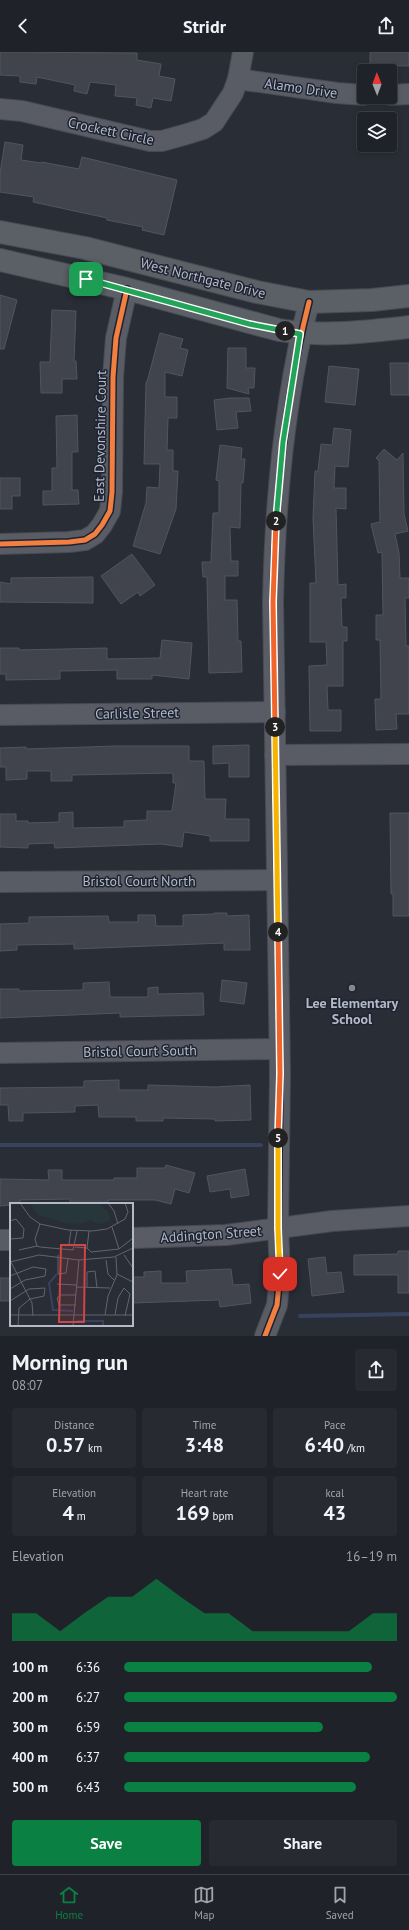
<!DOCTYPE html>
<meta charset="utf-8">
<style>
body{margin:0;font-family:"PT Sans",sans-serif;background:#272a30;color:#f1f3f6;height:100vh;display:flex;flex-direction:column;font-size:15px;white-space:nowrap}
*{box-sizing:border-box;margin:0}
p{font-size:13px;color:#a1a4a8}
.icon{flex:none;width:22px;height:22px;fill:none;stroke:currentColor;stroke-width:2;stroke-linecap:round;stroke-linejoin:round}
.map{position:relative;height:1284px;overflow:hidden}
.details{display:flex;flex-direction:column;background:#1f2228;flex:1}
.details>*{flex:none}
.needle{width:26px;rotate:359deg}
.fabs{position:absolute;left:357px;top:12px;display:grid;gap:8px}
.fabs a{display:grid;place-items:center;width:40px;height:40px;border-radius:4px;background:#1f2228;box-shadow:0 2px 6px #0003,0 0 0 1px #3c3f45;font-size:20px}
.pin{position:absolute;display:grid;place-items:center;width:34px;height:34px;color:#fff;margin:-17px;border-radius:8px;box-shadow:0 2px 6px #0006}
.km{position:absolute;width:20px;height:20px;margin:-10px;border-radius:50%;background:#222;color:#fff;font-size:11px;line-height:20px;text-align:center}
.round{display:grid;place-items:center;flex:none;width:42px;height:42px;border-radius:4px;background:#272a30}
.headline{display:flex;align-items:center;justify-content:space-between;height:68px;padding:0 12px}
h1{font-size:22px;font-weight:800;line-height:30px}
.metrics{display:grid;grid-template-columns:repeat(3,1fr);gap:6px;height:68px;padding:4px 12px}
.metrics div{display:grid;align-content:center;border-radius:4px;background:#272a30;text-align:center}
.metrics b{font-size:20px;font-weight:800}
.metrics small{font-size:11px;font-weight:400}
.metrics p{font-size:11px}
.chart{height:112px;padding:8px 12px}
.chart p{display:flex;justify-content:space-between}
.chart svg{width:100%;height:72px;margin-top:4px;fill:#0b8043;opacity:.7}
.button{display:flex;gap:8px;margin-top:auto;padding:8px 12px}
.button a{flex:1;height:46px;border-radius:4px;background:#0b8043;color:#fff;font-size:16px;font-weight:800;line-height:46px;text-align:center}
.button a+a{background:#272a30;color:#f1f3f6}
ul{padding:0 12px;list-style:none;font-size:13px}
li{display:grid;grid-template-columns:64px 48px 1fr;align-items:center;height:30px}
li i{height:10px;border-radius:5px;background:#0b8043}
header{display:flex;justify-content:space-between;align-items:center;height:52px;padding:0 12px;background:#1f2228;font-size:18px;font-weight:800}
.dock{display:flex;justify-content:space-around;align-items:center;height:56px;border-top:1px solid #3c3f45;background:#1f2228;font-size:11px;color:#a1a4a8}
.dock a{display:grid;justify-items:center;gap:2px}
.dock .current{color:#0b8043}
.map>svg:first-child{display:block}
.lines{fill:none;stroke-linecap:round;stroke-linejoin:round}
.stream{stroke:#37435e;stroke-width:4}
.building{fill:#41444c;stroke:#51555e}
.minor-casing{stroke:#474a51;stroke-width:22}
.major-casing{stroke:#474a53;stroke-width:24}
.minor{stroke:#595c64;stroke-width:20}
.major{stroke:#5b5f66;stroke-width:22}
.cycleway-casing{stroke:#1d2331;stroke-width:8}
.cycleway{stroke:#f27e40;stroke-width:5}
.split-1-casing{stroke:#fff;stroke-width:8}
.split-2-casing{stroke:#fff;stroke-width:8}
.split-3-casing{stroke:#fff;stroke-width:8}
.split-4-casing{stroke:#fff;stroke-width:8}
.split-5-casing{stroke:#fff;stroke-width:8}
.split-6-casing{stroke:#fff;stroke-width:8}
.split-1{stroke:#22a559;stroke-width:5}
.split-2{stroke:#22a559;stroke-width:5}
.split-3{stroke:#f0652b;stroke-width:5}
.split-4{stroke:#f5b400;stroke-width:5}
.split-5{stroke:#f0652b;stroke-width:5}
.split-6{stroke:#f5b400;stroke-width:5}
.poi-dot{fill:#838894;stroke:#1d2331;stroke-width:1.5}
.labels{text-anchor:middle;stroke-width:3;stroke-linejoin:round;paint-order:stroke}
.street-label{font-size:14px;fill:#b3b9c7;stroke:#1d2331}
.poi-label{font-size:14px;font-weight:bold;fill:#b3b9c7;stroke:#1d2331}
.inset-river{fill:none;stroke:#37435e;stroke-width:2}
.inset-road{fill:none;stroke:#606570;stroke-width:1}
.view{fill:#cf4548;fill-opacity:0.15;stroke:#cf4548;stroke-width:2}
.inset-edge{fill:none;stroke:#b3b9c7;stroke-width:2}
</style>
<header><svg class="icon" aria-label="back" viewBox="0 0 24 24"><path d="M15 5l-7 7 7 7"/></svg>Stridr<svg class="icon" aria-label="share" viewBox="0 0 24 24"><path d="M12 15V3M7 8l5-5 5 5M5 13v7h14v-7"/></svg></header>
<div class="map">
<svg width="409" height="1284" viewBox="0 0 409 1284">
<rect width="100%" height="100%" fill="#292d36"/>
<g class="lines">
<g class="stream">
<polyline points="0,1093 261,1093"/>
<polyline points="300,1264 409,1262"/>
</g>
</g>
<g class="building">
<polygon points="0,0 137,1 137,8 161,12 159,24 175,27 171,49 153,46 151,56 136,53 137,46 115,44 116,33 90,30 87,42 74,39 75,33 37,25 36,32 20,30 20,24 0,23"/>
<polygon points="370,0 409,0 409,14 370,13"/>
<polygon points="5,90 23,93 21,108 41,111 42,110 79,117 82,105 177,128 164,183 142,178 143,175 107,168 107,166 33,150 34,145 0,140 0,121"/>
<polygon points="0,243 17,248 4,297 0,297"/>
<polygon points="52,258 76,259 74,309 76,309 77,327 62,327 62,341 41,341 40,310 50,310"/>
<polygon points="160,281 183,287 180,296 188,298 182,324 165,320 165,345 177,345 177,366 168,366 167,398 173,398 173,419 178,419 176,457 160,502 133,494 146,451 147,435 159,436 160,412 144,412 146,330 147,330"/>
<polygon points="228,296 246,296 246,316 255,316 254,336 248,336 249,342 227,336"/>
<polygon points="390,311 409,311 409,343 391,343"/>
<polygon points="329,314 359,317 355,353 325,350"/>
<polygon points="230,346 249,346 251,359 236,360 238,376 217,378 214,348"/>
<polygon points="77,363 78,400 72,400 72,438 78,438 79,452 43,453 43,439 52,439 52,416 57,416 56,364"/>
<polygon points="334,376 351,378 348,415 335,414 334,436 346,436 346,457 336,456 338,533 346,532 346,546 341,546 342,575 347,575 347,589 343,589 343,634 327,634 328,658 341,658 341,679 310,679 309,614 327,613 326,590 310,590 310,531 316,531 313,466 315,419 318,419 321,392 332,393"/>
<polygon points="220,393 242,396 241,407 245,407 243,431 241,431 240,476 230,475 231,509 238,509 238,524 225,524 225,548 237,548 238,589 241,589 242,620 209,621 207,525 203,525 202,510 211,510 213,461 219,461 219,429 216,428"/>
<polygon points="384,397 397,408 403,401 404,462 408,479 395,482 399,501 400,526 409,526 409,546 405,546 406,594 409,594 409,662 396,662 397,677 376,678 375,647 381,647 380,588 376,588 376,563 383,563 382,500 378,501 371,472 380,470 379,409 376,406"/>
<polygon points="0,426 20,426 20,444 12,444 12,457 0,457"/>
<polygon points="132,502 155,533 140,544 138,540 121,552 101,524"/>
<polygon points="93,525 93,551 0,550 0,530 11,532 11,526"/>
<polygon points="162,588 192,591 189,627 152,623 152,627 117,627 117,618 60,619 60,627 6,628 6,622 0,622 0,596 19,596 19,598 107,596 107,607 160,606"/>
<polygon points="249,693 249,725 229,725 229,711 213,712 213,694"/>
<polygon points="116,694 189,694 189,709 204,709 205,747 226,747 225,767 249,767 249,789 210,789 210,784 184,780 182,795 161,792 55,796 54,791 28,792 28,796 0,795 0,762 16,762 16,769 28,769 28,771 59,770 59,761 73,760 73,776 124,775 124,769 147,768 147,759 172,759 176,731 173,731 173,721 72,723 72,729 51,729 51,719 27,719 27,727 6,728 6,715 0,715 0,696 26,695 26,697"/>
<polygon points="390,761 409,761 409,864 393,864 393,842 391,842"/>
<polygon points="214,861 227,861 227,864 249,863 250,898 224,898 224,891 74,897 74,892 17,893 17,898 0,899 0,872 29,871 29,865 108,864 109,870 138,870 138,863 155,863 156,874 183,874 183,863 214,862"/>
<polygon points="222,928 247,931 244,952 220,949"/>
<polygon points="109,930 110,945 148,945 148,936 158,935 158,942 203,941 204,963 120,965 120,961 0,966 0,937 19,937 19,939 83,938 83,931"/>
<polygon points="119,1028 119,1038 148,1038 148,1033 215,1035 250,1033 251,1068 215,1069 215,1067 163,1066 163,1069 136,1069 136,1065 99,1065 98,1053 75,1054 75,1060 23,1061 23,1069 9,1069 8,1053 0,1053 0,1036 84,1035 84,1029"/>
<polygon points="166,1113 195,1121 189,1141 175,1137 171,1152 155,1148 108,1148 108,1151 70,1152 70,1147 20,1148 20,1152 0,1154 0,1127 49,1128 48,1118 62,1118 62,1128 114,1128 114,1126 137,1126 137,1116 165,1116"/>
<polygon points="245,1117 249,1143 231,1146 230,1137 210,1140 207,1124"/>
<polygon points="398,1199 409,1199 409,1241 398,1241 398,1223 354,1223 354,1203 398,1202"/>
<polygon points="325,1205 327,1221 341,1220 344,1240 312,1244 308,1207"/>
<polygon points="231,1217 233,1233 249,1232 251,1251 220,1255 219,1248 132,1251 132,1225 144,1225 144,1220 161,1219 161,1231 187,1231 186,1219"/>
<rect x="0" y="1226" width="11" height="23"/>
</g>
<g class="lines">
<defs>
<g id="minor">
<polyline points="238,27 337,41 364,43"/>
<polyline points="390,43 409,42"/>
<polyline points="0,57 22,59 150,89 162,89 187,82 203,77 214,70 233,41 238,27 243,0"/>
<polyline points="0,492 69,490 85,488 95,482 102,473 110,459 112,440 113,325 116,286 127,237"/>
<polyline points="0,663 275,660"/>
<polyline points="275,703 409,702"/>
<polyline points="0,830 277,828"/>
<polyline points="0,1001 279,997"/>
<polyline points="132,1186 226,1183 332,1169 409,1164"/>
<polyline points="0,1188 11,1188"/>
<path d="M265 1284 277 1253 280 1221 278 1176 280 1022 273 550C275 449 284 348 309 250"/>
</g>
<g id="major">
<polyline points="0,180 85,196 257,240 309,250 372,248 409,244"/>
<path d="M0 208 127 237 279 278C322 285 365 280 409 275"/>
</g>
</defs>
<use href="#minor" class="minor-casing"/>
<use href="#major" class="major-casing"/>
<use href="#minor" class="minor"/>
<use href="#major" class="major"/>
<defs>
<g id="cycleway">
<polyline points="0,492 69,490 85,488 95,482 102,473 110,459 112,440 113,325 116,286 127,237"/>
<path d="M265 1284 277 1253 280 1221 278 1176 280 1022 273 550C275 449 284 348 309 250"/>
</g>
</defs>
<use href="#cycleway" class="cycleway-casing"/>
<use href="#cycleway" class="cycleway"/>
</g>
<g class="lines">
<defs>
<polyline id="split-1" points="86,227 249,272 285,279"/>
<polyline id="split-2" points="276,469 283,390 300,282 285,279"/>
<polyline id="split-3" points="275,675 273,550 276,469"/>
<polyline id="split-4" points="275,675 278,880"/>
<polyline id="split-5" points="278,880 280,1022 278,1086"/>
<polyline id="split-6" points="278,1086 278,1176 280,1222"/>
</defs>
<use href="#split-1" class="split-1-casing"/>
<use href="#split-2" class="split-2-casing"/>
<use href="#split-3" class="split-3-casing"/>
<use href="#split-4" class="split-4-casing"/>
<use href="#split-5" class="split-5-casing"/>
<use href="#split-6" class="split-6-casing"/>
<use href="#split-1" class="split-1"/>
<use href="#split-2" class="split-2"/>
<use href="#split-3" class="split-3"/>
<use href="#split-4" class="split-4"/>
<use href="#split-5" class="split-5"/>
<use href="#split-6" class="split-6"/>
</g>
<circle class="poi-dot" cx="352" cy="936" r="4"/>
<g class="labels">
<g class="street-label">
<text transform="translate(301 36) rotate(8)" y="5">Alamo Drive</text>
<text transform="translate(111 79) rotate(12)" y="5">Crockett Circle</text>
<text transform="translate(203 226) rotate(14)" y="5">West Northgate Drive</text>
<text transform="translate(100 384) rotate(-89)" y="5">East Devonshire Court</text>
<text transform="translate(137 661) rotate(-1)" y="5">Carlisle Street</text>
<text x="139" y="834">Bristol Court North</text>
<text transform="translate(140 999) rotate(-1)" y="5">Bristol Court South</text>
<text transform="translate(211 1182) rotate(-4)" y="5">Addington Street</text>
</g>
<g class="poi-label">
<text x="352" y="956">Lee Elementary<tspan x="352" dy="16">School</tspan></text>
</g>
</g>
<g transform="translate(10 1151)">
<rect width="123" height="123" fill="#292d36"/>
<path d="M19 0H88L98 9 100 18 88 21 81 17 70 21 53 19 28 12Z" fill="#26363b"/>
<path class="inset-river" d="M47 71 39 80 43 107 63 108M67 118H93V123"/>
<path class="inset-road" d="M10 0 20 14 30 21 58 27 82 28 97 26 115 16 118 9 115 0M98 0 104 8 108 21M0 18 6 16 14 26 13 35 0 36M30 21 25 36 27 43 30 44 63 47 67 28M102 24 109 46M79 28 77 45 81 49 109 46 123 35M59 41 61 27M65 44 77 45M9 47 27 43M48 52V71L56 70 58 56M114 52 123 65M96 57 98 71 104 77M0 59 29 52 69 57 104 54 123 45M1 59 22 100 23 113M107 71 123 79M0 73 23 64 36 66 35 73 15 77 0 86M47 81 66 82M66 84 100 85M77 84V69L85 68 87 85M0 98 19 86 35 85 34 93 20 96 9 105 8 123M66 102H49L47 95 50 92H66M0 112H123M95 112 98 93 107 72 106 54M105 112 108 95 114 85 120 91 115 113M63 123 69 57"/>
<path class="view" d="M51 42H75L74 119H49Z"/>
<rect width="123" height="123" class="inset-edge"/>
</g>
</svg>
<div class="fabs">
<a><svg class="needle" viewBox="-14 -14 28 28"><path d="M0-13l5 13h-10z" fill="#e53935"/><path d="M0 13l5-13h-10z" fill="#a1a4a8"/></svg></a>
<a><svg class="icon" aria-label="layers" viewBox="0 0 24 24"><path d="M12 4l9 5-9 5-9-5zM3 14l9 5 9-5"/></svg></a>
</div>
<div class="pin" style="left:86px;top:227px;background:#1e9e55"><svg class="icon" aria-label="arrive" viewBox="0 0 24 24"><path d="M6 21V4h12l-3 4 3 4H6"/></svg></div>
<div class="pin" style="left:280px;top:1222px;background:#d93025"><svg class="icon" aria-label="check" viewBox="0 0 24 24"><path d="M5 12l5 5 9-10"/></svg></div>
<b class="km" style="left:285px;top:279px">1</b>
<b class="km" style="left:276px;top:469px">2</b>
<b class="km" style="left:275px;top:675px">3</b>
<b class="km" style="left:278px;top:880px">4</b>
<b class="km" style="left:278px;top:1086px">5</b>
</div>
<section class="details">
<div class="headline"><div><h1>Morning run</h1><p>08:07</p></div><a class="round"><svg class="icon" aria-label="share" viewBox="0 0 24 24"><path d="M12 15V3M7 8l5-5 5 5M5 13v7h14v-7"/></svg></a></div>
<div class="metrics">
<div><p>Distance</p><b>0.57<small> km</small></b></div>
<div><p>Time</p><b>3:48</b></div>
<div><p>Pace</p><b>6:40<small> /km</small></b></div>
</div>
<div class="metrics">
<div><p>Elevation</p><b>4<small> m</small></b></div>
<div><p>Heart rate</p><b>169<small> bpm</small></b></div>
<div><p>kcal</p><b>43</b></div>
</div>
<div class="chart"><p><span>Elevation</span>16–19 m</p>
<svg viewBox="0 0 160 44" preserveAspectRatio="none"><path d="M0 44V27L10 27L20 38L30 27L40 17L50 17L60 6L70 17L80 27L90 27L100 38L110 38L120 38L130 38L140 38L150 27L160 27V44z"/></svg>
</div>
<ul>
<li><b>100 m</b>6:36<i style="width:91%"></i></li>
<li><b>200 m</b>6:27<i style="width:100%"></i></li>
<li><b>300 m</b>6:59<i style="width:73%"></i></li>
<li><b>400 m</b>6:37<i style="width:90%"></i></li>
<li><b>500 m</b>6:43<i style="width:85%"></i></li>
</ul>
<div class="button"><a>Save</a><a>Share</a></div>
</section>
<nav class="dock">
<a class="current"><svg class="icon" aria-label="home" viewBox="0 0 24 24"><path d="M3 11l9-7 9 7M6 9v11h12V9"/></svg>Home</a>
<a><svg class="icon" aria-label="map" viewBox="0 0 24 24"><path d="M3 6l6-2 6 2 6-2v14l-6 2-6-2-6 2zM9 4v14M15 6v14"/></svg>Map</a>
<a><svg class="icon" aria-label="saved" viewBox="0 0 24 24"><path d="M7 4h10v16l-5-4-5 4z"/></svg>Saved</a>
</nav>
